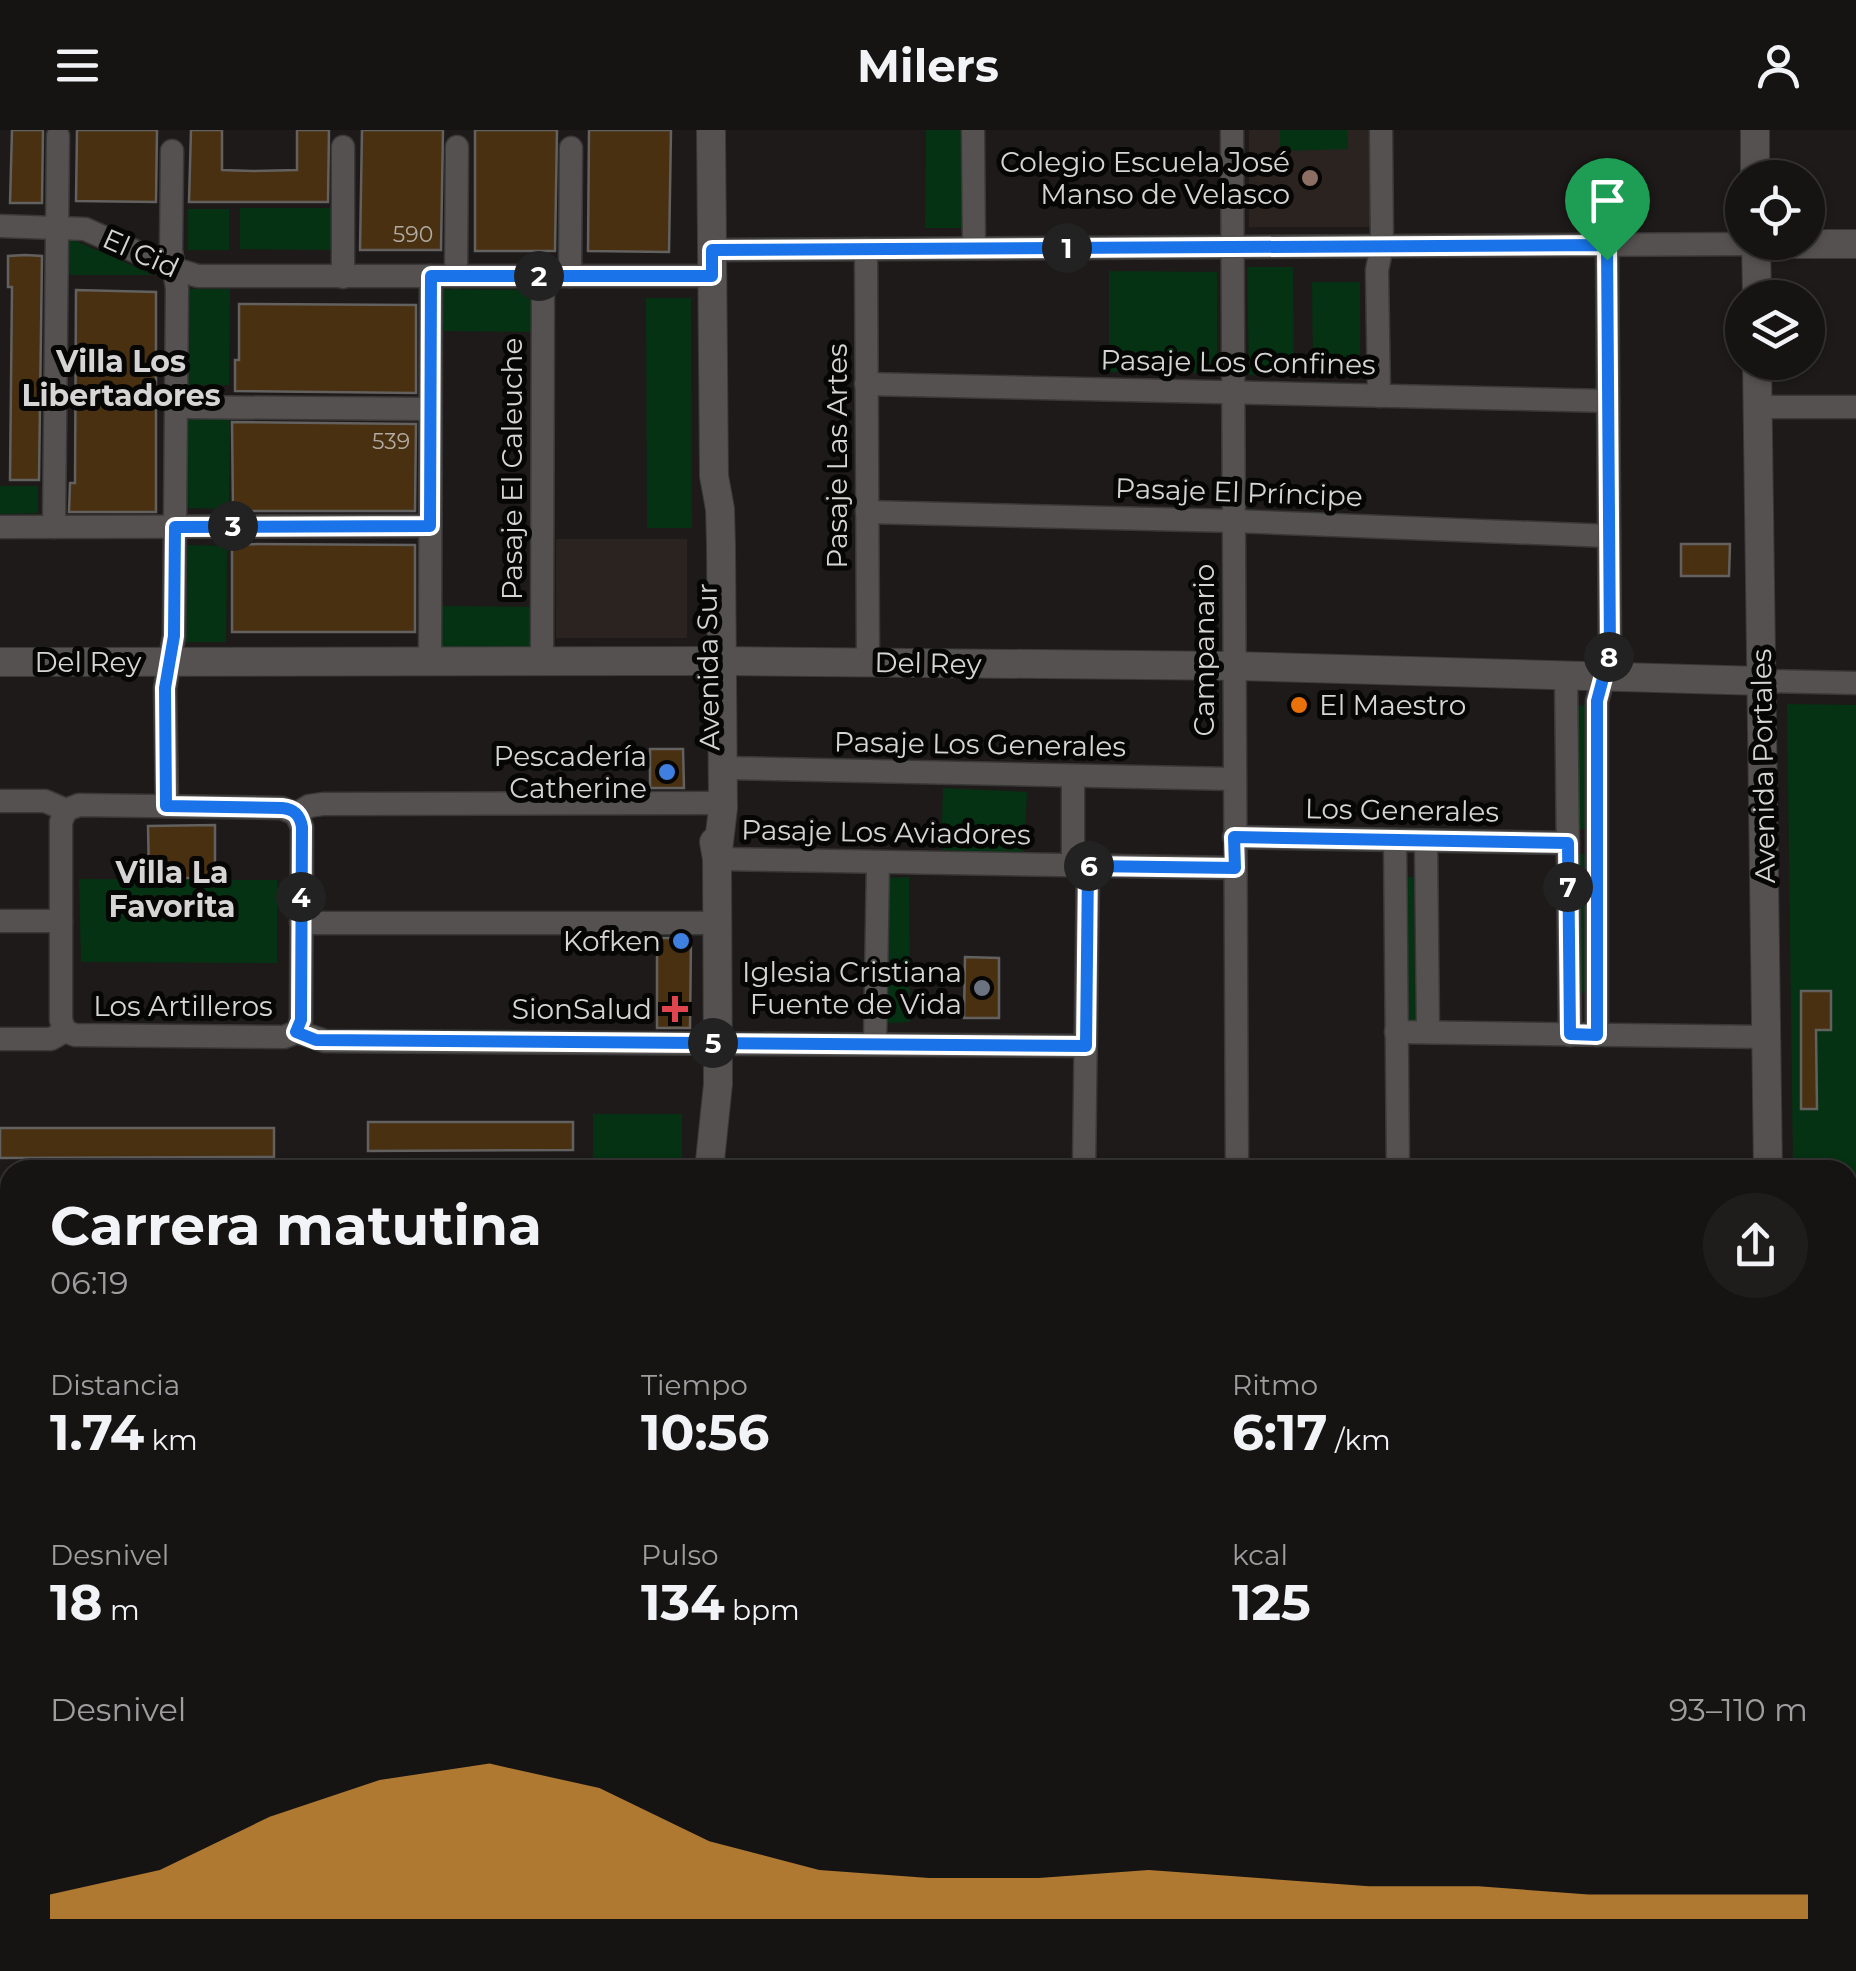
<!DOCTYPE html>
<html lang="es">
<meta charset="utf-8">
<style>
body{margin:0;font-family:Montserrat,sans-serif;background:#1f1d1c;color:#f1f3f6;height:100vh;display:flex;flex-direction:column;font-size:38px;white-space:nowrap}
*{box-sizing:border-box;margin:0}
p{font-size:32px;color:#9e9ea0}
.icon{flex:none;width:55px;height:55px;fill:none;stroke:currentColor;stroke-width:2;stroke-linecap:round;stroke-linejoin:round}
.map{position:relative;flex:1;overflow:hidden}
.sheet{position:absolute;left:0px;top:1030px;width:1858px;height:812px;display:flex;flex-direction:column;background:#161413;border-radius:30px 30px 0 0;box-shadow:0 2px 8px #0004,0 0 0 2px #353333}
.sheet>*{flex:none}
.buttons{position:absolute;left:1725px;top:30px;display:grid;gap:20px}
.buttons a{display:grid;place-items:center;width:100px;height:100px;border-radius:50%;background:#161413;box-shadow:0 2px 8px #0004,0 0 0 2px #353333;font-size:50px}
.pin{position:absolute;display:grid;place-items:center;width:85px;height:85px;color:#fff;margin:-102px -42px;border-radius:50% 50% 50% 0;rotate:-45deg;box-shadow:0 0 10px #0007}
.pin .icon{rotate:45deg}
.km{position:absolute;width:50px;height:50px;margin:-25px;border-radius:50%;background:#222;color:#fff;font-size:28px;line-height:50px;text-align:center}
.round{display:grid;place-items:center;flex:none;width:105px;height:105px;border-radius:52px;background:#1f1d1c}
.summary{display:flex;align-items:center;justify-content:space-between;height:170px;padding:0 50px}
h1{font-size:55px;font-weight:700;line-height:75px}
.figures{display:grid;grid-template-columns:repeat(3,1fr);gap:15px;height:170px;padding:10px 50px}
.figures div{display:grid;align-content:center}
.figures b{font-size:50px;font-weight:700}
.figures small{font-size:28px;font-weight:400}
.figures p{font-size:28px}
.chart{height:280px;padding:20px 50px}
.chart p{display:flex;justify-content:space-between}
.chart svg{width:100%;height:180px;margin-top:10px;fill:#f1a540;opacity:.7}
header{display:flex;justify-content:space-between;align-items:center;height:130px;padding:0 50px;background:#161413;font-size:45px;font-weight:700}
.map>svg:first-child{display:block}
.built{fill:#2b2320}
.green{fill:#053212}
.building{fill:#483011;stroke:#63615f;stroke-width:2.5}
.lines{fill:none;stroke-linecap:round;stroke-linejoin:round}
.minor-casing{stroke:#393737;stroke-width:25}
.tertiary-casing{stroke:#393737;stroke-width:30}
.secondary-casing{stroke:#393737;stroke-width:30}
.minor{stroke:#545150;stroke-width:22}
.tertiary{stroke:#545150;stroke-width:28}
.secondary{stroke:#545150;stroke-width:28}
.route-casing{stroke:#fff;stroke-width:20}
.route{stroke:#1a73e8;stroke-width:12}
.education-dot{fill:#8d6e63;stroke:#060605;stroke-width:4}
.food-dot{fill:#e8710a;stroke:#060605;stroke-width:4}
.shop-dot{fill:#3f7fe0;stroke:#060605;stroke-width:4}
.worship-dot{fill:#6b7280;stroke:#060605;stroke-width:4}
.health-dot{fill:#e0444e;stroke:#060605;stroke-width:4}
.labels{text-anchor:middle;stroke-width:10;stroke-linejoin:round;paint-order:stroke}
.number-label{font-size:22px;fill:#b2aba3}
.poi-label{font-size:28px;fill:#d6d4d4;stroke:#060605;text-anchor:end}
.street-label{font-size:28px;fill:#d6d4d4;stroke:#060605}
.neighbourhood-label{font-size:30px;font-weight:bold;fill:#d6d4d4;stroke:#060605}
</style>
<header><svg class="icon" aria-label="menu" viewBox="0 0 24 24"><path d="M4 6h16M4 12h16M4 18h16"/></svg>Milers<svg class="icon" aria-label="person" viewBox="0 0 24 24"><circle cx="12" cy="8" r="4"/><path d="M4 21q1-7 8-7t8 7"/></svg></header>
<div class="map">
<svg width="1856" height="1841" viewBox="0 0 1856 1841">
<rect width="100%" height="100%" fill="#1d1a19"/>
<g class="built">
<polygon points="1249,0 1370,0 1371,97 1249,97"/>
<rect x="556" y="409" width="131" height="99"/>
</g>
<g class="green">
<polygon points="926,0 962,0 961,98 925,98"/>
<polygon points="1280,0 1347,0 1348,19 1280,21"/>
<polygon points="240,78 336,78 335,120 240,119"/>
<rect x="188" y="79" width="41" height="41"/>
<polygon points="69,108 154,145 69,145"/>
<polygon points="1247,137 1293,137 1294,244 1249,245"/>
<polygon points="1109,141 1217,142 1217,243 1109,242"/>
<polygon points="1312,152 1360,152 1360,241 1313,241"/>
<polygon points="189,159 230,159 229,255 188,255"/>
<polygon points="437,159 533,160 532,202 437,201"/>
<polygon points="646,168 691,168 692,398 647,398"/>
<polygon points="188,282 230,283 229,379 187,378"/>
<polygon points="0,356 38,356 38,383 0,384"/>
<polygon points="186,415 227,416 226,512 185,512"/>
<polygon points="436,476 532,477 532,518 436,518"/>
<polygon points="1787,574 1856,575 1856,1062 1848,1062 1848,1040 1793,1040"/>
<polygon points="1574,575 1589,576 1589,699 1574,699"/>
<polygon points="943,658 1027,662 1024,723 941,720"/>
<polygon points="1573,724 1589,724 1588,863 1573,863"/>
<polygon points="909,747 910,892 887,893 886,748"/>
<polygon points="1399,747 1414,747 1415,892 1400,892"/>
<polygon points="79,749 277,750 277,833 81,832"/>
<rect x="593" y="984" width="89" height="55"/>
<polygon points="0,1176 10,1176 10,1242 0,1243"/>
<polygon points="1598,1833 1702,1833 1688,1841 1601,1841"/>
</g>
<g class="building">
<polygon points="12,0 43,0 42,73 10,73"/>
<polygon points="77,0 157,0 156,72 76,71"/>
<polygon points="191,0 222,0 222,40 253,41 297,40 297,0 329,0 328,72 189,72"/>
<polygon points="362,0 443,0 441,120 360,120"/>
<polygon points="475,0 557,0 555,121 475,121"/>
<polygon points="589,0 671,0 669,122 588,121"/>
<polygon points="25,125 42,126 39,350 10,350 12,157 8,157 8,126"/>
<polygon points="76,160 156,162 156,382 69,382 70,353 75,353"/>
<polygon points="239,174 416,175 416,263 235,261 235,230 239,230"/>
<polygon points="232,292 416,294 415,381 233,381"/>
<polygon points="232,414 415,415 415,502 232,502"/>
<polygon points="1681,414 1730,414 1729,446 1681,446"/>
<polygon points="650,619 683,619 684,658 650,658"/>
<polygon points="215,695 215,748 149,748 148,696"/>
<polygon points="657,808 691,808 690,898 657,898"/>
<polygon points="965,827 999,828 999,888 964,888"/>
<polygon points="1801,861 1831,861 1831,900 1816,900 1817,979 1801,979"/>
<polygon points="368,992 573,992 573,1020 368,1021"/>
<polygon points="0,998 274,998 274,1027 0,1028"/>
</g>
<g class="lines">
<defs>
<g id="minor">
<polyline points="973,0 974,118"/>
<polyline points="1232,0 1237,1040"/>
<polyline points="343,17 343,147"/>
<polyline points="0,96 85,99 175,139 198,146 713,146"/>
<polyline points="866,119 868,532"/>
<polyline points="712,120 1756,114"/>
<polyline points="456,146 457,17"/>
<polyline points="570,146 571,18"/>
<polyline points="866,254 1608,271"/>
<polyline points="1379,266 1377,140 1382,116 1381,0"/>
<polyline points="176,277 430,279"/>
<polyline points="1758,277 1856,277"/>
<polyline points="867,382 1234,391 1609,406"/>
<polyline points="0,397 430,396"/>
<polyline points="54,397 58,6"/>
<polyline points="430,531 431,146"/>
<polyline points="542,531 543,146"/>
<polyline points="1566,545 1570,905"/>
<polyline points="1762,551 1856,553"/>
<polyline points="724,638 1234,649"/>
<polyline points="0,671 45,671 66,680"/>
<polyline points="167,676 165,558 174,506 177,158 171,120 172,21"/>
<polyline points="66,680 79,675 282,678 296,684"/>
<polyline points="296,684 309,676 323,674 710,673"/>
<polyline points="296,684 302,697 301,891 297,902"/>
<polyline points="1234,707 1568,713"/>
<polyline points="1395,710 1398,1040"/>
<polyline points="1426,711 1428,902"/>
<polyline points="717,729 1235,738"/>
<polyline points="1073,735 1073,646"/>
<polyline points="0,791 61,791"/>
<polyline points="301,793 717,793"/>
<polyline points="65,901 61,890 61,692 66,680"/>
<polyline points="1396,902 1766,907"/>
<polyline points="1597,905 1597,571 1610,522 1607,115"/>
<polyline points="0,909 51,909 65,901 75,905 284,907 297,902 325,911 1085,916"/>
<polyline points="875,914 878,732"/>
<polyline points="1084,1040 1088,736"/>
<polyline points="1848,1332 1856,1333"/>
<polyline points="1848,1397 1856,1397"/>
<polyline points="0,1429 10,1429"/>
<polyline points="0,1539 10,1539"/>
<polyline points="0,1648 10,1648"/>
<polyline points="1848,1729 1856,1724"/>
<polyline points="0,1785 10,1785"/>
<polyline points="102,1832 102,1841"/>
<polyline points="884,1832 884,1841"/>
<polyline points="1082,1832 1082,1841"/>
<polyline points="1245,1832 1245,1841"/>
<polyline points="1416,1832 1417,1841"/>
<polyline points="1587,1832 1589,1841"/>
<polyline points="227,1841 227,1832"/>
<polyline points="1705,1841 1719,1832"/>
</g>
<g id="tertiary">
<polyline points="711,0 714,346 720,379 721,415 723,678 717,729"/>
<polyline points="1756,114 1856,114"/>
<polyline points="0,532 723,531 1235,536 1762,551"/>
<polyline points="709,1040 718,954 717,729 714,712"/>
<polyline points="723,1832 723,1841"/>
</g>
<g id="secondary">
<polyline points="1755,0 1755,48"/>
<polyline points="1756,112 1757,168"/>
<polyline points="1757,232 1768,1040"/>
<polyline points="0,1078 10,1078"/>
<polyline points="1848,1083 1856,1083"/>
<polyline points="1777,1832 1777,1841"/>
</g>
</defs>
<use href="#minor" class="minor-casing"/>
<use href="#tertiary" class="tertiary-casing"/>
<use href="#secondary" class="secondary-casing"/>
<use href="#minor" class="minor"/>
<use href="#tertiary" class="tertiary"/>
<use href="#secondary" class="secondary"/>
</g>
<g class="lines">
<defs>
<path id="route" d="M1607 115 1610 522 1597 571V905L1570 904 1568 713 1234 707 1235 738 1088 736 1086 916 316 910 296 902 301 890 302 697C300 685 294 679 282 678L166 676 165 558 174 506 175 397 430 396 431 146H712V120Z"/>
</defs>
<use href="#route" class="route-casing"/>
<use href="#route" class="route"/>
</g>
<circle class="education-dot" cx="1310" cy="48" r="10"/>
<circle class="food-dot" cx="1299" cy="575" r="10"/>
<g class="shop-dot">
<circle cx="667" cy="642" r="10"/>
<circle cx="681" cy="811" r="10"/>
</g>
<circle class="worship-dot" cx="982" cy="858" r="10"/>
<path class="health-dot" d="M670 864h10v10h10v10h-10v10h-10v-10h-10v-10h10z"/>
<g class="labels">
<g class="number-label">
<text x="413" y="112">590</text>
<text x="391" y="319">539</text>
</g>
<g class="poi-label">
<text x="1290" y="42">Colegio Escuela José<tspan x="1290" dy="32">Manso de Velasco</tspan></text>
<text x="1319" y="585" text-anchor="start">El Maestro</text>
<text x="647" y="636">Pescadería<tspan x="647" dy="32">Catherine</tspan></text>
<text x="661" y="821">Kofken</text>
<text x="962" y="852">Iglesia Cristiana<tspan x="962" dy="32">Fuente de Vida</tspan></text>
<text x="652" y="889">SionSalud</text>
</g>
<g class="street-label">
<text transform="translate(141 123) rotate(24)" y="10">El Cid</text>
<text transform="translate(1238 232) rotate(1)" y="10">Pasaje Los Confines</text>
<text transform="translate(837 326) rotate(-90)" y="10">Pasaje Las Artes</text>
<text transform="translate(512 339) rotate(-90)" y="10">Pasaje El Caleuche</text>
<text transform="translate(1239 362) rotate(2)" y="10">Pasaje El Príncipe</text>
<text transform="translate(1204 520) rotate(-90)" y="10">Campanario</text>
<text x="88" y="542">Del Rey</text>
<text transform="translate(928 533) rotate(1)" y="10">Del Rey</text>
<text transform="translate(708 537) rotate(-91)" y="10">Avenida Sur</text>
<text transform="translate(980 614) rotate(1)" y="10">Pasaje Los Generales</text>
<text transform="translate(1763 636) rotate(-91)" y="10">Avenida Portales</text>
<text transform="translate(1402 680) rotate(1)" y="10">Los Generales</text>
<text transform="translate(886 702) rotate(1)" y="10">Pasaje Los Aviadores</text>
<text x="183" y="886">Los Artilleros</text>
</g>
<g class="neighbourhood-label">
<text x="121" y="242">Villa Los<tspan x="121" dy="34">Libertadores</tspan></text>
<text x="172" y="753">Villa La<tspan x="172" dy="34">Favorita</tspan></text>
</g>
</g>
</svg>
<div class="buttons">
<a><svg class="icon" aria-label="locate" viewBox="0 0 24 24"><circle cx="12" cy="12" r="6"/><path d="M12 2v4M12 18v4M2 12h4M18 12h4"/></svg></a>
<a><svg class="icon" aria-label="layers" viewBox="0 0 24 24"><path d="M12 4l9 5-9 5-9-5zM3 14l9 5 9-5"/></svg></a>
</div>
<div class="pin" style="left:1607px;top:130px;background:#1e9e55"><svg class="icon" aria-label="arrive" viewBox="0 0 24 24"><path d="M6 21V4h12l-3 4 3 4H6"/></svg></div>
<b class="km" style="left:1067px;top:118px">1</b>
<b class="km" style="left:539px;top:146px">2</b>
<b class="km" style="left:233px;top:396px">3</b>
<b class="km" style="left:301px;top:767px">4</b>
<b class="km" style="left:713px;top:913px">5</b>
<b class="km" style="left:1089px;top:736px">6</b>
<b class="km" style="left:1568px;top:757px">7</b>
<b class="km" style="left:1609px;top:527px">8</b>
<section class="sheet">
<div class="summary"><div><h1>Carrera matutina</h1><p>06:19</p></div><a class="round"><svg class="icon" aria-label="share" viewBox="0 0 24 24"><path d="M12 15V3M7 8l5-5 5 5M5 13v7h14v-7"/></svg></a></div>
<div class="figures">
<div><p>Distancia</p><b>1.74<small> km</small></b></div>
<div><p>Tiempo</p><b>10:56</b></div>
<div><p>Ritmo</p><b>6:17<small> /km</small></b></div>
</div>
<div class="figures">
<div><p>Desnivel</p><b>18<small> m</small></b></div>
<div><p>Pulso</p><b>134<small> bpm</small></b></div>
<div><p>kcal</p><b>125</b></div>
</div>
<div class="chart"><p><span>Desnivel</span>93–110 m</p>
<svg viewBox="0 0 160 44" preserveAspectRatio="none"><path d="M0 44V38L10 32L20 19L30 10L40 6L50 12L60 25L70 32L80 34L90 34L100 32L110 34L120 36L130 36L140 38L150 38L160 38V44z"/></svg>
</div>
</section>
</div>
